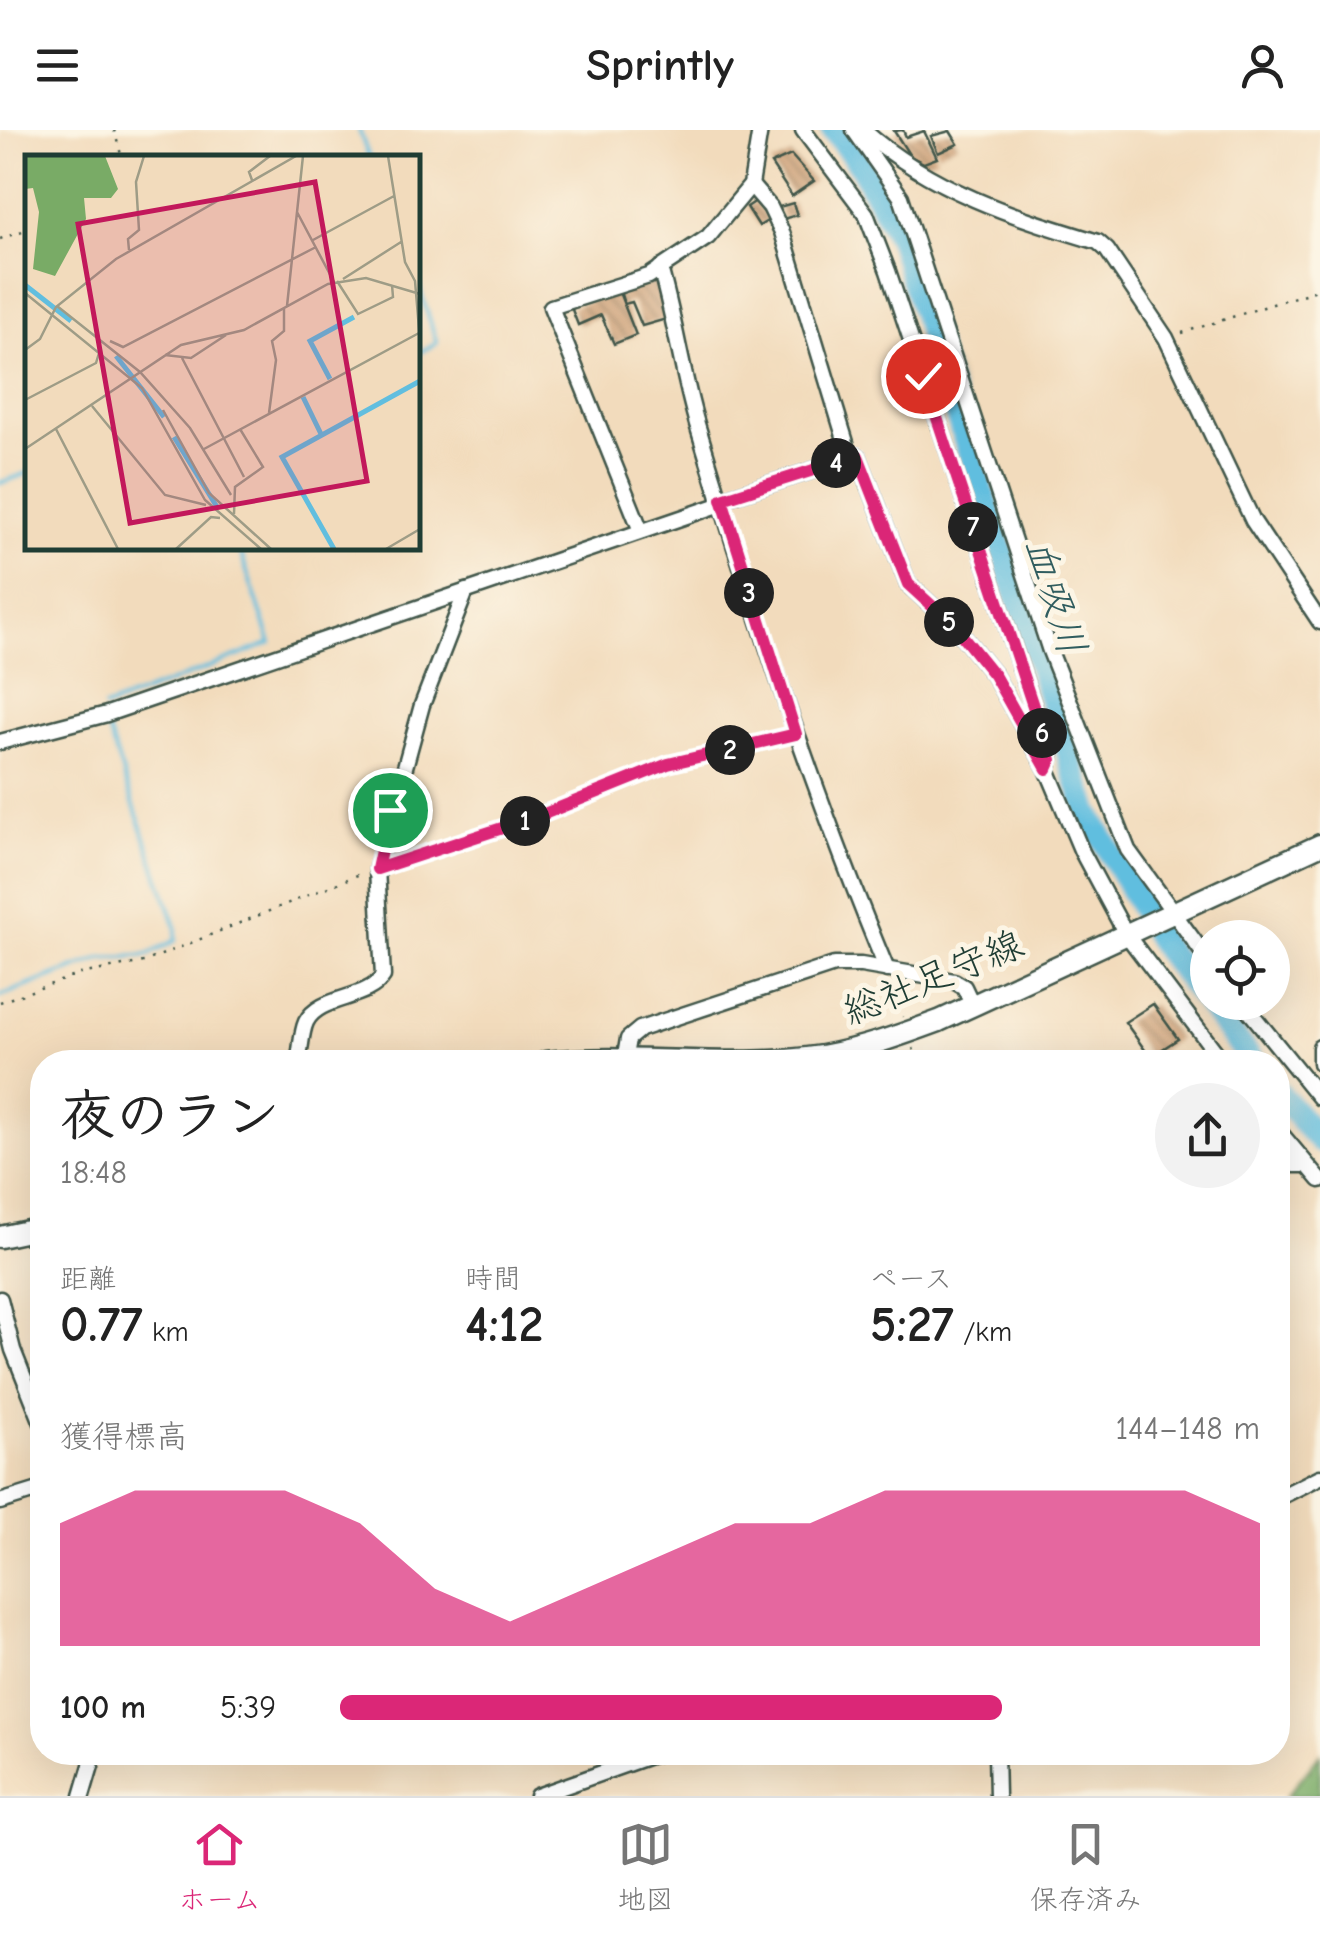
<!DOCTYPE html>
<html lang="ja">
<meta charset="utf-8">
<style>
body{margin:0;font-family:"Comic Neue","Klee One",sans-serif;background:#f2f2f2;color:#222;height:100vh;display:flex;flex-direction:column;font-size:38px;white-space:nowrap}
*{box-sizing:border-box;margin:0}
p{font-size:32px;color:#767676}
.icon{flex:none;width:55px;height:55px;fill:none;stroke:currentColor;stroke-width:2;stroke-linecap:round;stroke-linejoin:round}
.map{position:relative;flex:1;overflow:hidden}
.sheet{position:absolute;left:30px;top:920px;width:1260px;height:715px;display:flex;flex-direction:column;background:#fff;border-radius:40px;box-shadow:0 10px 40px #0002}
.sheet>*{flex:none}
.fabs{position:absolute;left:1190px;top:790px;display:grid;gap:20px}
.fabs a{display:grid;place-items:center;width:100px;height:100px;border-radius:50%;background:#fff;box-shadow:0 10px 40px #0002;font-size:50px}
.pin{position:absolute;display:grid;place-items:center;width:85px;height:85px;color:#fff;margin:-42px;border:5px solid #fff;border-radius:50%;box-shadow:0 2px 10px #0007}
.km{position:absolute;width:50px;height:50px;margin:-25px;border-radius:50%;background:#222;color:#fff;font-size:28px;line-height:50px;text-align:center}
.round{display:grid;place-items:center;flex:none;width:105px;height:105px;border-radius:52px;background:#f2f2f2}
.headline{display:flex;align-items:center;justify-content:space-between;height:170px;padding:0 30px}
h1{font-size:55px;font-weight:700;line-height:75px}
.stats{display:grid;grid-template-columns:repeat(3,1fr);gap:15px;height:170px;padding:10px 30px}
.stats div{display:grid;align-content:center}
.stats b{font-size:50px;font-weight:700}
.stats small{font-size:28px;font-weight:400}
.stats p{font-size:28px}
.chart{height:280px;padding:20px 30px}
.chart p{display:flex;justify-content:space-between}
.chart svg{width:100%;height:180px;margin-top:10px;fill:#db2777;opacity:.7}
ul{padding:0 30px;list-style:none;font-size:32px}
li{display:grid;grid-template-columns:160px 120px 1fr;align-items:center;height:75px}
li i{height:25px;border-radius:12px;background:#db2777}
header{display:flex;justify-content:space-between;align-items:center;height:130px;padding:0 30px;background:#fff;font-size:45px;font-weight:700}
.tab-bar{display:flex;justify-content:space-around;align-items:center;height:140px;border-top:2px solid #e0e0e0;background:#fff;font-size:28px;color:#767676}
.tab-bar a{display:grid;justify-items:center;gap:5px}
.tab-bar .on{color:#db2777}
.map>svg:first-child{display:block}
.forest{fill:url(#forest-firs);stroke:#4c744d;stroke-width:2.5}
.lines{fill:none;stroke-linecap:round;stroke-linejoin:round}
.stream{stroke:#61bedf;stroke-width:4}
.river{stroke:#61bedf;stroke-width:25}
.building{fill:url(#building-back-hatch)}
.minor-casing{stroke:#3f5548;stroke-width:19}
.secondary-casing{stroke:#3f5548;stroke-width:25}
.path{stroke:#3f5548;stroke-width:2.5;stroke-dasharray:2.5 8;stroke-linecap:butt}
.minor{stroke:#fff;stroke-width:14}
.secondary{stroke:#fff;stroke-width:20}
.route-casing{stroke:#fff;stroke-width:20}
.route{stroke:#db2777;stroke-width:12}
.labels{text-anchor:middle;stroke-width:10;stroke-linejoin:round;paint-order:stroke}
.street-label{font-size:38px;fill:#1f3d34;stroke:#fcf5e5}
.water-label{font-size:40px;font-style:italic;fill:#305d5f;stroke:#fcf5e5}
.inset-river{fill:none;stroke:#61bedf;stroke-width:5}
.inset-road{fill:none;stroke:#9e9c86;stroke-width:2.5}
.view{fill:#c2185b;fill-opacity:0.15;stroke:#c2185b;stroke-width:5}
.inset-edge{fill:none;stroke:#1f3d34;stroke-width:5}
</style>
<header><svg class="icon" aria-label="menu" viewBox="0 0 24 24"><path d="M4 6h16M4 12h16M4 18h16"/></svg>Sprintly<svg class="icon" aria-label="person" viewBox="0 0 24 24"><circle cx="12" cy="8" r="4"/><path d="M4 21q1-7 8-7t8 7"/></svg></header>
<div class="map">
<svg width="1320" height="1666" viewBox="0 0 1320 1666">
<defs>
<pattern id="forest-firs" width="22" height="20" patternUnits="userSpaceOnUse" patternTransform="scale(2.5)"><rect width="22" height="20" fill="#79ab66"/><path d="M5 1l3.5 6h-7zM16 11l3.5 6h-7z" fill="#638c55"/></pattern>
<pattern id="building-back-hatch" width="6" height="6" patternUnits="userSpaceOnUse" patternTransform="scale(2.5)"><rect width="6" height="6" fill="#cfa37a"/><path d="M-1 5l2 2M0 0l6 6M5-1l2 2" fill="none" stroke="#a78665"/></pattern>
</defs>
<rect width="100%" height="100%" fill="#fcf5e5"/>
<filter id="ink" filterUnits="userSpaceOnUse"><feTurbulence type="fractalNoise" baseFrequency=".01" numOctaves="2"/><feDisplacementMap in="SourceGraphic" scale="20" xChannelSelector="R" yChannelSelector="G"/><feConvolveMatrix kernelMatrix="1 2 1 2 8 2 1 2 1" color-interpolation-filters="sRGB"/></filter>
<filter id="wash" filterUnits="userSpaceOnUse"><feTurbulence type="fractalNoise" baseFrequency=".0048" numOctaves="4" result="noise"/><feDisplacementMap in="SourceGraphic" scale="40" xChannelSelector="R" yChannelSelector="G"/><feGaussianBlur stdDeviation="2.25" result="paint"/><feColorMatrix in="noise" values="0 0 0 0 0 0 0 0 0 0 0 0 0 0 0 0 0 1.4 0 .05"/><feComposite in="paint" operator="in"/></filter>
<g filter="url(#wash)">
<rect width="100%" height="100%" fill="#f2dbbc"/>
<polygon class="forest" points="1320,1624 1320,1666 1287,1666"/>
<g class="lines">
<g class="stream">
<polyline points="359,0 369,28"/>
<polyline points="418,154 437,213 418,223"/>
<polyline points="0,353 28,343"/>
<polyline points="104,578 271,513 239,418"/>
<polyline points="0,866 100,829 148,825 176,810 176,797 104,589"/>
</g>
<g class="river">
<polyline points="833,0 860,34 899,108 1088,683 1164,818 1253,932"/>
<polyline points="1278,963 1320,1011"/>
</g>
</g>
<g id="blocks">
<g class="building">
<polygon points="903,0 906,7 924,1 937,28 924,33 910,26 894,1"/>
<polygon points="950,1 958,14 938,23 931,6"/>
<polygon points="791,25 814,51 792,66 771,34"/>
<polygon points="756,71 769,90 759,96 747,77"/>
<polygon points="793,73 797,85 783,89 779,77"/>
<polygon points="657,150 670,188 642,196 632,172 624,174 620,161"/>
<polygon points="619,162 636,205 614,214 601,185 578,195 571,177"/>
<polygon points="1153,874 1178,909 1150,927 1125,892"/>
</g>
</g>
</g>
<g filter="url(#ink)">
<use href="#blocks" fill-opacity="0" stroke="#3f5548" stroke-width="2.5"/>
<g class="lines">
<defs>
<g id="minor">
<polyline points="803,0 866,84 888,141 1051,629 1047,638"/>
<polyline points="854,0 901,67 1050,521 1128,720 1208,830"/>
<path d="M863 0C932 61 1012 86 1098 112L1107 120 1166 208 1253 391 1320 492"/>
<polyline points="751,55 770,77 782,102 851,329"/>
<path d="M660 138C675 190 682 243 697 294 752 478 813 662 887 840"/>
<polyline points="641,401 551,177 649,146 708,107 751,55 760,0"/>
<polyline points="0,612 107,584 716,376 722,369 858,326 908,454 956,498 994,545 1047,639 1082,722 1126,804 1223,932"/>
<polyline points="1242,872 1320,968"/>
<polyline points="1320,917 1320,933"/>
<polyline points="625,926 628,909 640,899 834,835 861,835 954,851 964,857 972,874"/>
<path d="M298 932C301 920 301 903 306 892 319 865 367 871 383 846L377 739 422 575 466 461"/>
<polyline points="1278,1000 1320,1050"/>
<polyline points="1278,1021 1294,1035 1306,1035"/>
<polyline points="0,1169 13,1220 42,1293"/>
<polyline points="1278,1368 1320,1347"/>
<polyline points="0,1372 42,1359"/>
<polyline points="996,1622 997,1666"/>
<polyline points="82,1666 95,1622"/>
<polyline points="537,1666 661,1622"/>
</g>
<g id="secondary">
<path d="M546 932C638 923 731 940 822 926 862 919 901 905 939 891L1320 715"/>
<polyline points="0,1107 42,1098"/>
</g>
</defs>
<use href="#minor" class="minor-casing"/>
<use href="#secondary" class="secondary-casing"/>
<g class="path">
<polyline points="114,0 122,28"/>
<polyline points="0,109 28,99"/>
<polyline points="1182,203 1320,159"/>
<polyline points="392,734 539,686 668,634 783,607"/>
<polyline points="895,856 903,887"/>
<polyline points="0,872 80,844 144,832 360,744"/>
<polyline points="913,918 918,932"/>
</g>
<use href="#minor" class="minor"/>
<use href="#secondary" class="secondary"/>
</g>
</g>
<g class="lines" filter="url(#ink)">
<defs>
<polyline id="route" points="390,680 377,739 539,686 668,634 796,604 722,369 858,326 908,454 956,498 994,545 1047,639 1051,630 923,246"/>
</defs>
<use href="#route" class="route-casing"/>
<use href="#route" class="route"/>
</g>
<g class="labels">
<g class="street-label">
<text transform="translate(933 847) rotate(-22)" y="13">総社足守線</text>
</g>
<g class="water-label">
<text transform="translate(1056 466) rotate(72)" y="14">血吸川</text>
</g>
</g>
<g transform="translate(25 25)">
<rect width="395" height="395" fill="#f2dbbc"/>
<path d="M0 1H80L93 34 86 43H59L61 64 30 121 8 114 14 57 8 33 0 34Z" fill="#79ab66"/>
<path class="inset-river" d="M0 130 46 166M91 201 139 262M305 224 285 186 329 162M278 242 296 279M149 282 192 352M309 394 257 302 395 226"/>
<path class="inset-road" d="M363 1 380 107 390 126 395 186M227 25 224 17 245 1M272 57 309 127M288 85 369 41M104 95 103 84 114 75 111 27 119 1M318 124 376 87M312 126 333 159 368 142 367 130M0 138 117 233 180 345 236 394M32 151 115 217 165 273 206 340M262 151 278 1M85 186 98 192 291 92M0 195 15 184 31 152 91 104 271 1M140 200 166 203 201 180M157 203 219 322M0 245 71 208 74 198M67 251 140 340 181 350M138 255 184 338 246 394M244 258 251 205 247 186 259 176V154M31 274 93 394M0 294 156 190 219 175 303 129 341 123 395 139M179 294 394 178M209 359 210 332 238 312 215 274M151 394 186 362 195 363M361 394 395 374"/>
<path class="view" d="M290 27 342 326 105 368 53 69Z"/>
<rect width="395" height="395" class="inset-edge"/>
</g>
</svg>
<div class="fabs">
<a><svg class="icon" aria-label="locate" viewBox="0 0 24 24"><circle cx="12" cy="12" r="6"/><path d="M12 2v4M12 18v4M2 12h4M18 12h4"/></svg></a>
</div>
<div class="pin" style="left:390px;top:680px;background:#1e9e55"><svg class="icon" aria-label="arrive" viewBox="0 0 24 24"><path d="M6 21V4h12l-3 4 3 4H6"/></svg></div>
<div class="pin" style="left:923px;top:246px;background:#d93025"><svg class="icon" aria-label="check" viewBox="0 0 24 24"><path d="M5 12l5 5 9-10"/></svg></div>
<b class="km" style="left:525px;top:691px">1</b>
<b class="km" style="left:730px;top:620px">2</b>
<b class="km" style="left:749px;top:463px">3</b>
<b class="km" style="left:836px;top:333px">4</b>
<b class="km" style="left:949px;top:492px">5</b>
<b class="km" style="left:1042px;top:603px">6</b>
<b class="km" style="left:973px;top:397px">7</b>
<section class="sheet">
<div class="headline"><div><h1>夜のラン</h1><p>18:48</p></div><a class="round"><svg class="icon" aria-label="share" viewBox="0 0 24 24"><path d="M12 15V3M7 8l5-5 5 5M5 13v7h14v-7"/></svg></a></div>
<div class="stats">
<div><p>距離</p><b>0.77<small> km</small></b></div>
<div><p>時間</p><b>4:12</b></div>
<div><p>ペース</p><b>5:27<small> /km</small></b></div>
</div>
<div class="chart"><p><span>獲得標高</span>144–148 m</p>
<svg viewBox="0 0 160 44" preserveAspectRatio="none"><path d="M0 44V14L10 6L20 6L30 6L40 14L50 30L60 38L70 30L80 22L90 14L100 14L110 6L120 6L130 6L140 6L150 6L160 14V44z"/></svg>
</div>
<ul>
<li><b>100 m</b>5:39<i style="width:72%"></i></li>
</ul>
</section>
</div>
<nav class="tab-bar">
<a class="on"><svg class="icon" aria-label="home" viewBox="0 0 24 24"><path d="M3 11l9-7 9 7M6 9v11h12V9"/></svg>ホーム</a>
<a><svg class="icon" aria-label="map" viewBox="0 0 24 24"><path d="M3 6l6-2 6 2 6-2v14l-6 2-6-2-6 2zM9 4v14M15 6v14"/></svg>地図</a>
<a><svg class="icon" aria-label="saved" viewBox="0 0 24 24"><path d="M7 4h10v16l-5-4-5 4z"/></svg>保存済み</a>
</nav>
